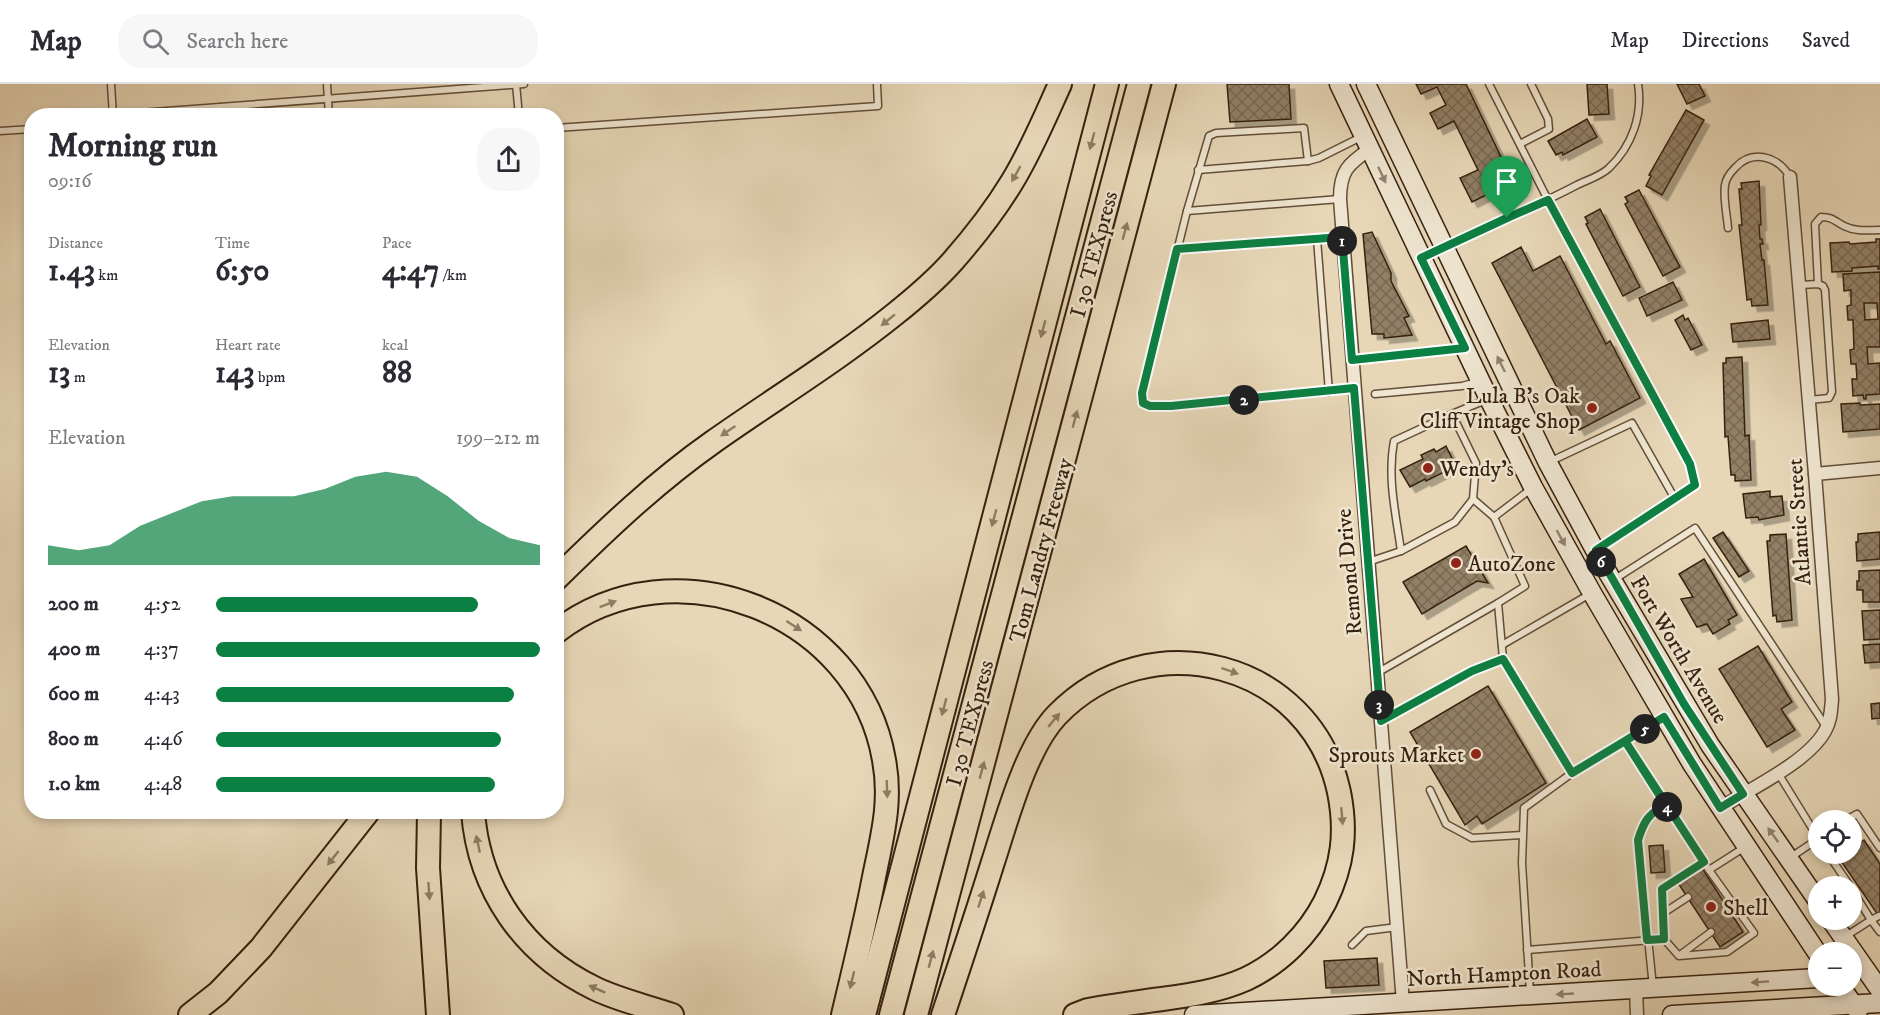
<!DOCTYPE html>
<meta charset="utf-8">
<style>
body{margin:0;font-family:"IM FELL DW Pica",serif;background:#f7f7f7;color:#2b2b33;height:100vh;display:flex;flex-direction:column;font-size:22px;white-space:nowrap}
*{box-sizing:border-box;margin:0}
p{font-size:20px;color:#7c7c81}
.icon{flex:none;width:33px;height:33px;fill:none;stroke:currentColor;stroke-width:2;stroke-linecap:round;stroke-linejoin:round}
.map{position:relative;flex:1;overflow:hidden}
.side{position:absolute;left:24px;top:24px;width:540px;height:711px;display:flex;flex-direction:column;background:#fff;border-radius:24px;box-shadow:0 3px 9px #0003}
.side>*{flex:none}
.fabs{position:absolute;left:1808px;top:726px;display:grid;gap:12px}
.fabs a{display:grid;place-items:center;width:54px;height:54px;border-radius:50%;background:#fff;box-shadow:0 3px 9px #0003;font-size:30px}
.pin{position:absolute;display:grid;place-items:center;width:51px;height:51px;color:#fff;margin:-62px -26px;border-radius:50% 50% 50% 0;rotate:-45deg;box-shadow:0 0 6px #0007}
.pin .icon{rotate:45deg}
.km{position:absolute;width:30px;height:30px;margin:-15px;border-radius:50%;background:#222;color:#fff;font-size:16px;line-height:30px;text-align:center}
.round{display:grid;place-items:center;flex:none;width:63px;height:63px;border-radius:24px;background:#f7f7f7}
.overview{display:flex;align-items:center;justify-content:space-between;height:102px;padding:0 24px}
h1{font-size:33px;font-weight:800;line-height:45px}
.stats{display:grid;grid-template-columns:repeat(3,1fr);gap:9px;height:102px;padding:6px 24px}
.stats div{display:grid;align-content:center}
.stats b{font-size:30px;font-weight:800}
.stats small{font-size:16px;font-weight:400}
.stats p{font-size:16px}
.chart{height:168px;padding:12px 24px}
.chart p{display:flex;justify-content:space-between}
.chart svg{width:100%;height:108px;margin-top:6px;fill:#0b8043;opacity:.7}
ul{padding:0 24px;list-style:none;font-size:20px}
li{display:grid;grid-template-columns:96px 72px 1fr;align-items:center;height:45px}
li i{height:15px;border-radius:8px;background:#0b8043}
header{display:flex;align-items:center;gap:36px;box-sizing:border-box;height:84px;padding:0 30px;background:#fff;border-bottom:2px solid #e1e1e2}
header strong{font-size:28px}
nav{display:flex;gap:33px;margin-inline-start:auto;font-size:21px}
.search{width:420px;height:54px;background:#f7f7f7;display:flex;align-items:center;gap:15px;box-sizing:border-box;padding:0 21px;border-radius:24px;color:#7c7c81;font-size:22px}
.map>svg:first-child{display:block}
.building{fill:url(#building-cross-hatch);stroke:#36210f;stroke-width:1.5;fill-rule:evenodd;filter:url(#shadow)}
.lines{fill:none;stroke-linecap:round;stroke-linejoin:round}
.service-casing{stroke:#624e39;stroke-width:9}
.minor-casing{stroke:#624e39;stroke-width:15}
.secondary-casing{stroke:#36210f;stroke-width:21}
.motorway-casing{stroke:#36210f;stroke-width:26}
.service{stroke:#efe5d0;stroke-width:6}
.minor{stroke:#efe5d0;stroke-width:12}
.secondary{stroke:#efe5d0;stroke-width:18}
.motorway{stroke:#e7d7b7;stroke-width:22}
.oneway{fill:#8e7c63}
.oneway2{fill:#928370}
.route-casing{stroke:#fff;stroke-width:12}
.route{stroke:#0b8043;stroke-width:8}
.poi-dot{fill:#8f2418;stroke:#efe5d0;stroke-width:2}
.labels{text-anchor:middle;stroke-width:5;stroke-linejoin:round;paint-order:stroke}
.street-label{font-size:22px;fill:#36210f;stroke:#efe5d0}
.poi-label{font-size:22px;fill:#36210f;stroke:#efe5d0;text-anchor:start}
</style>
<header>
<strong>Map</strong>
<div class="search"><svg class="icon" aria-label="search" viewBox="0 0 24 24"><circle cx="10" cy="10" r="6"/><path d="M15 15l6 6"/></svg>Search here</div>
<nav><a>Map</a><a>Directions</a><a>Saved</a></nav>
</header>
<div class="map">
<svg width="1880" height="931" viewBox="0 0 1880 931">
<defs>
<pattern id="building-cross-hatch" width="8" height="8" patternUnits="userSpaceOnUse" patternTransform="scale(1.5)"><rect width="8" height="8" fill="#928066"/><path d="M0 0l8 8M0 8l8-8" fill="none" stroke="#786852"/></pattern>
<filter id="shadow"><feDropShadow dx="5.5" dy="5.5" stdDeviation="0" flood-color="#0004"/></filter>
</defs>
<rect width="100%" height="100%" fill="#e7d7b7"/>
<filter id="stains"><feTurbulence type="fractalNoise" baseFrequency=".00333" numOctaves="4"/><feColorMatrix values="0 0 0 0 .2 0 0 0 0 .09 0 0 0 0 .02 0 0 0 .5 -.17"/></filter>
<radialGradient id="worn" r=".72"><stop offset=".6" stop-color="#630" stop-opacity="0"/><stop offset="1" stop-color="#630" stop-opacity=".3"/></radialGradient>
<g class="building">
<polygon points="1227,0 1289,0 1291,35 1230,38"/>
<polygon points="1416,0 1466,0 1513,98 1472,118 1460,94 1478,86 1454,37 1438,45 1430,29 1446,21 1437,3 1421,10"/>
<polygon points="1587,0 1607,0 1609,30 1589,31"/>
<polygon points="1677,0 1699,0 1705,12 1687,20"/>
<polygon points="1686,26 1704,36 1662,111 1646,102 1651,92 1649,91"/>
<polygon points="1587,35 1597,53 1563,71 1562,68 1556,71 1548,57"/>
<polygon points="1759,97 1761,141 1759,141 1760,155 1762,155 1763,160 1760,160 1762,176 1764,176 1768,221 1752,222 1751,215 1747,216 1739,141 1742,141 1739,105 1742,105 1741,99"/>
<polygon points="1639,106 1680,183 1663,192 1625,120 1628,118 1625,113"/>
<polygon points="1600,125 1640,203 1623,212 1586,140 1588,139 1585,133"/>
<polygon points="1372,148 1391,189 1391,197 1409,232 1404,234 1412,251 1384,254 1384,250 1372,250 1363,150"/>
<polygon points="1876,155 1880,155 1880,185 1878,185 1878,182 1852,184 1852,187 1832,188 1830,159 1849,158 1850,160 1876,158"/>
<polygon points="1521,163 1533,187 1560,172 1606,260 1610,257 1640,314 1579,346 1492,179"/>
<path d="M1880 188V263H1867L1868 280 1880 279V310L1866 311V315H1864L1863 311 1853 312 1852 295H1857L1856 280H1851L1850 266 1854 265 1853 236H1848L1847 222 1851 221V206L1844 207 1843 190ZM1864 219H1877L1878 235 1865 236Z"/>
<polygon points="1673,198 1682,216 1647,232 1639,214"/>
<polygon points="1683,231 1685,236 1688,234 1702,261 1691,266 1675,236"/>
<polygon points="1768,236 1770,255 1733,258 1731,240"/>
<polygon points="1742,273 1745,352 1749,351 1751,396 1735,397 1735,391 1731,391 1728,352 1725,353 1723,279 1726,279 1726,274"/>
<polygon points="1860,319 1860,321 1880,320 1880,345 1843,348 1841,320"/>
<polygon points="1446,362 1456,382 1426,397 1425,395 1410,403 1400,386 1423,375 1421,371 1434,365 1436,368"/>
<polygon points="1770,407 1770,413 1782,412 1784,431 1759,436 1758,433 1746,434 1743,410"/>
<polygon points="1723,448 1749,487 1739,493 1713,454"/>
<polygon points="1880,448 1880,475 1857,477 1856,458 1858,458 1858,450"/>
<polygon points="1786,450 1792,536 1777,538 1776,531 1773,532 1767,457 1770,457 1770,451"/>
<polygon points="1466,462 1488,499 1477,497 1422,530 1403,498"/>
<polygon points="1704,475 1737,531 1728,536 1730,540 1713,550 1707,540 1697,543 1681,515 1693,513 1679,490"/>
<polygon points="1880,486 1880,518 1863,518 1863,506 1857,506 1857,497 1859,497 1859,487"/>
<polygon points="1880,526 1880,555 1864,556 1862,527"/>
<polygon points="1880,560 1880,578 1865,579 1863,561"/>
<polygon points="1758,562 1792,618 1781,625 1795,646 1767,663 1719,585"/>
<polygon points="1488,602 1546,699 1482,740 1477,732 1465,741 1410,648"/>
<polygon points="1880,619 1880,634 1872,635 1871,620"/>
<polygon points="1864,756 1880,780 1880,834 1839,774 1846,770 1851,770 1851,766"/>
<polygon points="1663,761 1665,788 1651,789 1649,762"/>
<polygon points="1702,784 1743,848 1720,863 1678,799"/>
<polygon points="1377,874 1379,901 1326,904 1324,877"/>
</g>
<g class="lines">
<defs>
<g id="service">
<polyline points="111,0 113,32"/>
<polyline points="327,0 329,32"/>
<polyline points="516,0 519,32"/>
<polyline points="1489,0 1548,116 1690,380 1695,401 1597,466"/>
<polyline points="113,31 524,0"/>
<polyline points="556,44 878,22 877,0"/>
<polyline points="0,47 32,45"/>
<polyline points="1520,60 1549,45 1548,35 1531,0"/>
<polyline points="1198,86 1308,77 1319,74 1363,52"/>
<polyline points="1340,115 1187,127 1142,309 1143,319 1150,322 1171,323 1354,305"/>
<polyline points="1187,127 1209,52 1216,49 1304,44 1308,77"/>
<path d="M1728 144C1727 131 1723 114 1725 101 1726 94 1730 89 1735 84 1752 65 1778 72 1790 93"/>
<path d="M1447 161C1491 142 1535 123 1577 101 1587 96 1601 92 1609 84 1632 62 1643 31 1638 0"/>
<polyline points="1177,165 1317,155"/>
<path d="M1818 200 1815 140 1821 133C1833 133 1834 137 1844 142 1856 148 1868 146 1880 146"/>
<polyline points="1800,201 1818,200 1823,202 1825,206 1832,308 1829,314 1809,316"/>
<polyline points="1352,276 1462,265"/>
<polyline points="1329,308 1317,155 1342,153"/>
<polyline points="1375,310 1462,302 1477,298"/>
<polyline points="1549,378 1632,339 1675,415"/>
<polyline points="1531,405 1494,433 1525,502 1498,519 1503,575 1572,689"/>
<polyline points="1473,415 1494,433"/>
<path d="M1401 467C1396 431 1387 394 1394 357L1452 330"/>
<polyline points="1368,478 1401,467 1455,438 1473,415 1476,379 1452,330 1488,315"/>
<polyline points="1615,495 1695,444 1827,644"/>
<polyline points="1502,561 1590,510"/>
<polyline points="1377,589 1498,519"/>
<polyline points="1381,637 1472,587 1503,575"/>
<polyline points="1625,657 1709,786 1745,763"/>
<polyline points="1778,689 1818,754"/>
<polyline points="1430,706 1446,740 1472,754 1522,751"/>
<polyline points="1846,736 1857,730 1880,764"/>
<polyline points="1828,770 1850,802"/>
<polyline points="1791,773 1818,755"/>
<polyline points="1704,778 1662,805 1664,855 1679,872 1727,868 1754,849 1709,786"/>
<polyline points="1851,804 1871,836 1879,832"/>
<polyline points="1662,830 1688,813"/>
<polyline points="1846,852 1871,836 1880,848"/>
<polyline points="1352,861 1366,847 1397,843"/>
<polyline points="1527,866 1664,855"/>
<polyline points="1680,871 1711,848"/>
<path d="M1653 903 1638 756C1644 737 1648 731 1665 720"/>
<polyline points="1530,908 1522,779 1524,724 1572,689 1662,634"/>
</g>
<g id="minor">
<path d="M1370 65C1348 80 1340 87 1340 115L1403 919"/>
<polyline points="1815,390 1880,384"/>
<path d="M1720 724C1750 705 1808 678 1825 647 1831 637 1831 626 1832 615L1815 390 1790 93"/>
<polyline points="1636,905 1637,931"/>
</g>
<g id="secondary">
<polyline points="1339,0 1489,315 1533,403 1592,509 1692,680 1818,870"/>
<polyline points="1366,0 1548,379 1602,479 1710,661 1818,817"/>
<polyline points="1831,836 1880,906"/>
<polyline points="1840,902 1858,927"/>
<polyline points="1194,931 1818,894"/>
<polyline points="1672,931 1880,919"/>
</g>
<g id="motorway">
<path d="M556 495C606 446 656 398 713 358 774 315 838 276 895 230 915 214 935 197 952 178 974 153 995 126 1012 98 1031 67 1045 33 1060 0"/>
<path d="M556 548C674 456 859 529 884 676 892 718 882 753 874 793 865 840 854 885 843 931"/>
<polyline points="429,728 428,784 438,931"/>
<path d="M473 728C479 806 524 870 594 904 618 916 646 922 672 931"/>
<polyline points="190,931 218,909 261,864 368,728"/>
<polyline points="864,931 1107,0"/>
<polyline points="891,931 1139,0"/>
<polyline points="916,931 1164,0"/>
<path d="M943 931C960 880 977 829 993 778 1007 735 1026 663 1057 631 1149 536 1311 577 1339 708 1347 748 1343 781 1325 818 1308 851 1280 879 1246 895 1219 907 1191 911 1162 915 1138 918 1113 922 1088 926L1075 931"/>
</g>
</defs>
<use href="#service" class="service-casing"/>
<use href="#minor" class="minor-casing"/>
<use href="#secondary" class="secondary-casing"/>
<use href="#motorway" class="motorway-casing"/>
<use href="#service" class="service"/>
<use href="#minor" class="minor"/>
<use href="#secondary" class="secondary"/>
<use href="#motorway" class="motorway"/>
</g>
<defs><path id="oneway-solid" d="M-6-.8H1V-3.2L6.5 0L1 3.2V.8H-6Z" transform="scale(1.5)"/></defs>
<g class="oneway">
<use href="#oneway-solid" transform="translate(1092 57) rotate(105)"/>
<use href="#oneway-solid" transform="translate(1016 90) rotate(119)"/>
<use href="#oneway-solid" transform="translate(1125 147) rotate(-75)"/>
<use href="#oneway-solid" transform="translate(888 236) rotate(141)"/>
<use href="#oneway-solid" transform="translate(1043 245) rotate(105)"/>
<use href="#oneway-solid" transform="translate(1075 335) rotate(-75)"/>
<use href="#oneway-solid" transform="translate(728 347) rotate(146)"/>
<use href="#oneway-solid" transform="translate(994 434) rotate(105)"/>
<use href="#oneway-solid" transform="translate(608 520) rotate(-21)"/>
<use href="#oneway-solid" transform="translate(794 542) rotate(33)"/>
<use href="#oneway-solid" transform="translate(1230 587) rotate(19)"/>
<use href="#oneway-solid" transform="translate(944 623) rotate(105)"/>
<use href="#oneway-solid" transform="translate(1054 636) rotate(-50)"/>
<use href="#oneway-solid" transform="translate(982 686) rotate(-75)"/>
<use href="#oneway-solid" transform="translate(887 705) rotate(88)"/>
<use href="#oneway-solid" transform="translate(1342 732) rotate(85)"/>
<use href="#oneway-solid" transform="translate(478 760) rotate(-102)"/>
<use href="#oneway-solid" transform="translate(333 774) rotate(128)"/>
<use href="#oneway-solid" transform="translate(429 807) rotate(86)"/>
<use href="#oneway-solid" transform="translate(981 815) rotate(-72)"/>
<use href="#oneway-solid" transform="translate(931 875) rotate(-75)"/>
<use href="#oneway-solid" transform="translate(852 896) rotate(104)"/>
<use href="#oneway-solid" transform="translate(597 905) rotate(-156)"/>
</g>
<g class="oneway2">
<use href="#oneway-solid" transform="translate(1382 91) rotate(65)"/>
<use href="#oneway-solid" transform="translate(1501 280) rotate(-116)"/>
<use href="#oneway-solid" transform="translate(1561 454) rotate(61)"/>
<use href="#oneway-solid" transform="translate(1773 751) rotate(-126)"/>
<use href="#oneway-solid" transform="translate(1760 898) rotate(176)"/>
<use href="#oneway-solid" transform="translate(1565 910) rotate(177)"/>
</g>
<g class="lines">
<defs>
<path id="route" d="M1507 134 1421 174 1465 264 1352 276 1342 153 1177 165 1142 309 1143 319 1150 322H1171L1354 304 1381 637 1472 587 1503 575 1572 689 1625 657 1704 778 1662 805 1664 855 1647 856 1638 756C1644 737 1648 731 1665 720L1625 657 1664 633 1720 724 1743 710 1684 620 1596 466 1695 401 1690 380 1548 116 1507 134"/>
</defs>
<use href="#route" class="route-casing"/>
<use href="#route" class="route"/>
</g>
<g class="poi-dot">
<circle cx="1592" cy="324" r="6"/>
<circle cx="1428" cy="384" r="6"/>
<circle cx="1456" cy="479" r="6"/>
<circle cx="1476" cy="670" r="6"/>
<circle cx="1711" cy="823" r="6"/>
</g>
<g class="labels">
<g class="street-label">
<text transform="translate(1093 170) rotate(-75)" y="8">I 30 TEXpress</text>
<text transform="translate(1798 438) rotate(-94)" y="8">Atlantic Street</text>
<text transform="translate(1040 466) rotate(-75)" y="8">Tom Landry Freeway</text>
<text transform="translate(1348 488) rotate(-95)" y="8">Remond Drive</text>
<text transform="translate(1680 565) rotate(59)" y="8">Fort Worth Avenue</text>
<text transform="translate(969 639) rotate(-75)" y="8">I 30 TEXpress</text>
<text transform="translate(1504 889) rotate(-3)" y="8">North Hampton Road</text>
</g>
<g class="poi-label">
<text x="1580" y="319" text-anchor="end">Lula B's Oak<tspan x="1580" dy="25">Cliff Vintage Shop</tspan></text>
<text x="1440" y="392">Wendy's</text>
<text x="1468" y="487">AutoZone</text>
<text x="1464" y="678" text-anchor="end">Sprouts Market</text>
<text x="1723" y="831">Shell</text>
</g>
</g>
<rect width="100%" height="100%" filter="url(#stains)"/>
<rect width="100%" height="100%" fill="url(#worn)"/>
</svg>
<div class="fabs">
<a><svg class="icon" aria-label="locate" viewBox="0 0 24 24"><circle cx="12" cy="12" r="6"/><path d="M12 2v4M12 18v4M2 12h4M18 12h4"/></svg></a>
<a>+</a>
<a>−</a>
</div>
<div class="pin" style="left:1507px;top:134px;background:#1e9e55"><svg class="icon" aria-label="arrive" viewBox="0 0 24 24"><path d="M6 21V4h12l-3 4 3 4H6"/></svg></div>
<b class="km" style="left:1342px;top:157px">1</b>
<b class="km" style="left:1244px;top:316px">2</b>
<b class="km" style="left:1379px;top:621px">3</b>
<b class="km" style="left:1667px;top:723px">4</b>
<b class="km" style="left:1645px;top:645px">5</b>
<b class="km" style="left:1601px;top:478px">6</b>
<section class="side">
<div class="overview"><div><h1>Morning run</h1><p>09:16</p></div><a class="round"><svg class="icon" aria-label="share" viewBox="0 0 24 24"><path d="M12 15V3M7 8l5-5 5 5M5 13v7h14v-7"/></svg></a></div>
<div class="stats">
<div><p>Distance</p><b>1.43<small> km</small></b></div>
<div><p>Time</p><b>6:50</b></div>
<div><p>Pace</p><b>4:47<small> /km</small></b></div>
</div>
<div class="stats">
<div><p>Elevation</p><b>13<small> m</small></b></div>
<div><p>Heart rate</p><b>143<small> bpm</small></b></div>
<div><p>kcal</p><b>88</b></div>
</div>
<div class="chart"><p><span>Elevation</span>199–212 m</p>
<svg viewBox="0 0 160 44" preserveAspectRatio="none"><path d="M0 44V36L10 38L20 36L30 28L40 23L50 18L60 16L70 16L80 16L90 13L100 8L110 6L120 8L130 16L140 26L150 33L160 36V44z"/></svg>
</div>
<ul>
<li><b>200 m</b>4:52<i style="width:81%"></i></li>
<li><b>400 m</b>4:37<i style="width:100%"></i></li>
<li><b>600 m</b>4:43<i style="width:92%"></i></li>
<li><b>800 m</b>4:46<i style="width:88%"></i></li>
<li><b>1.0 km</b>4:48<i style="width:86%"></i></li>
</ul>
</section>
</div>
